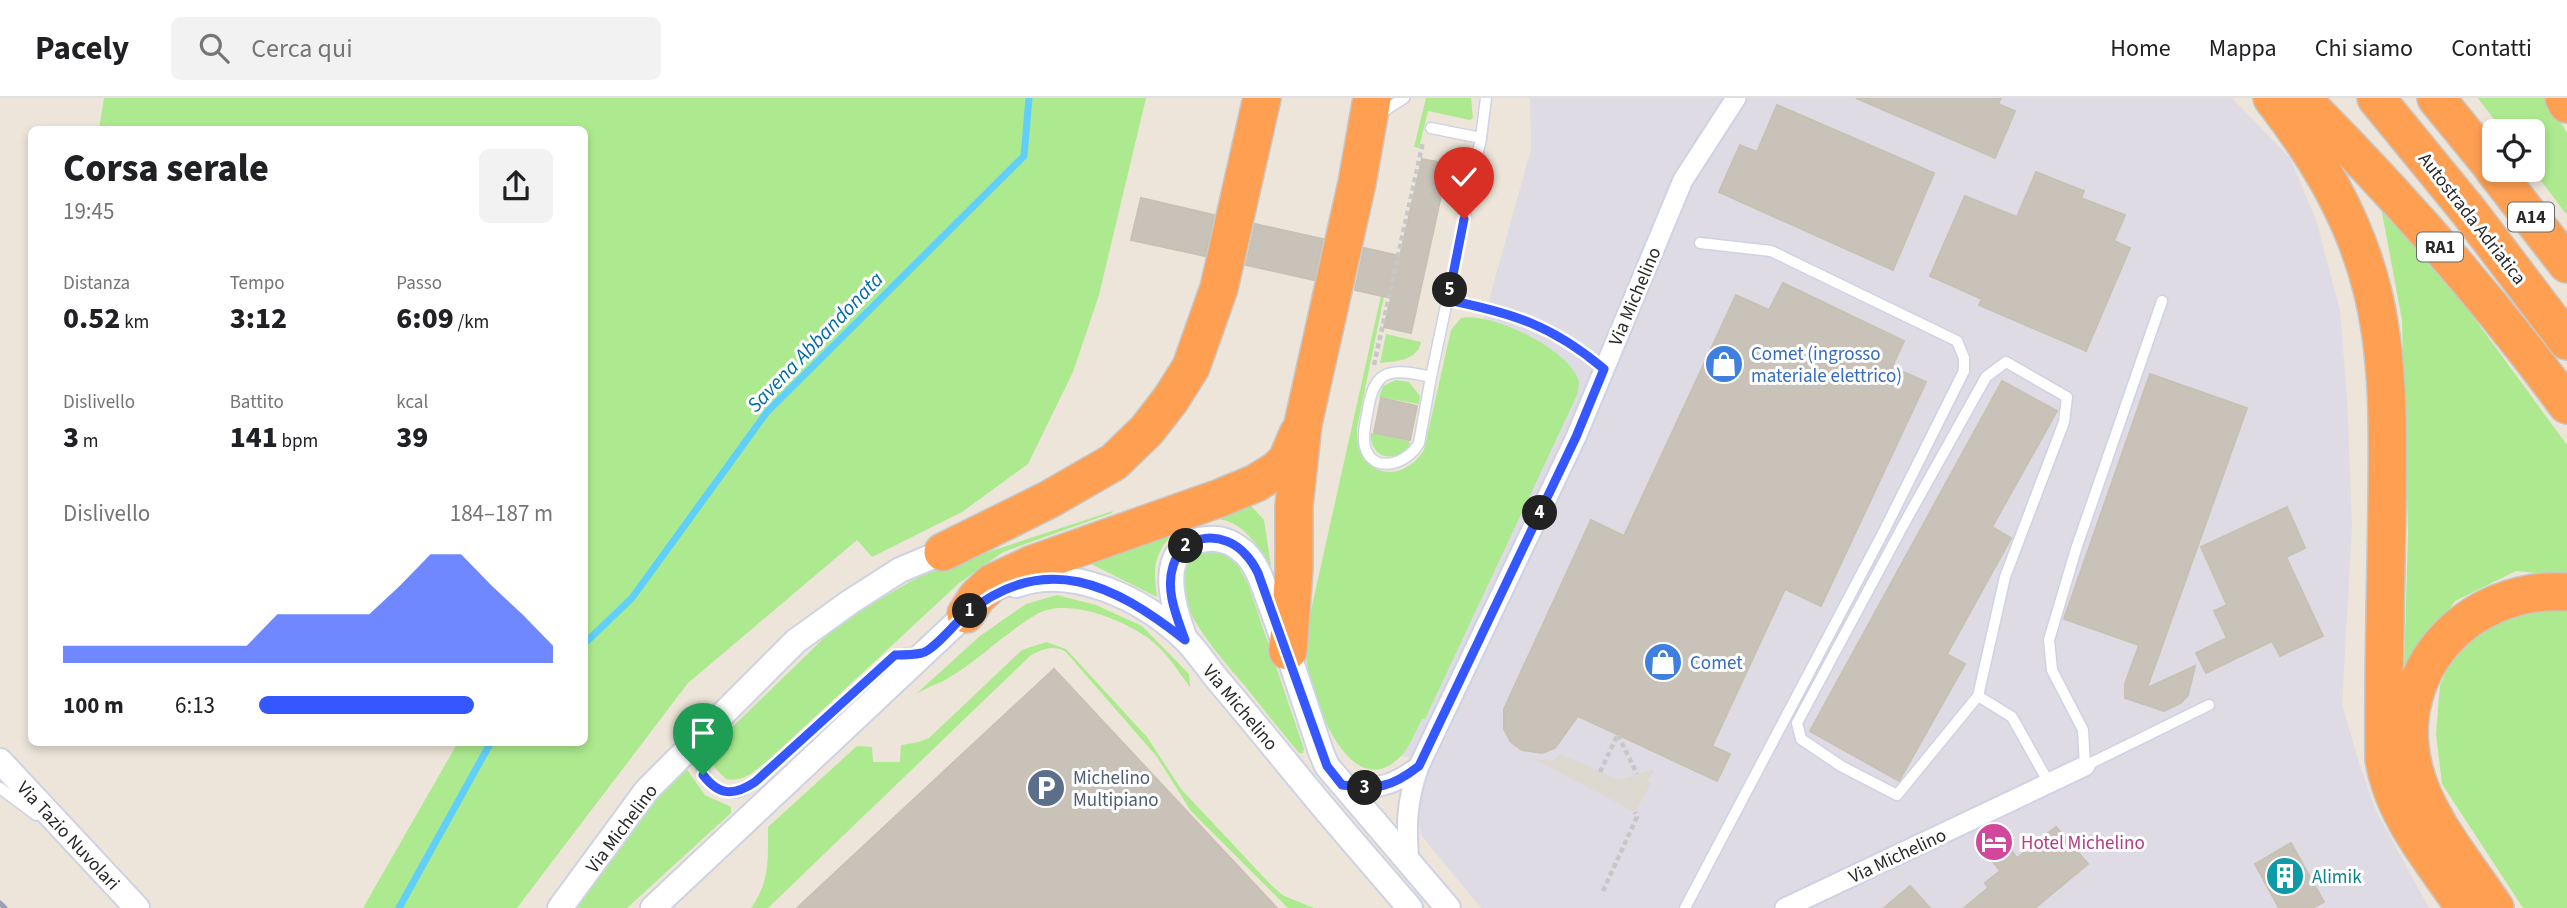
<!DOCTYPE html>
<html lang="it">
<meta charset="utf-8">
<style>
body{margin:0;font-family:"Source Sans 3",sans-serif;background:#f2f2f2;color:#202124;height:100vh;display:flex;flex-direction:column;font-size:26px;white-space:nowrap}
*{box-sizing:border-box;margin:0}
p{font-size:23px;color:#757577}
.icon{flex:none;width:38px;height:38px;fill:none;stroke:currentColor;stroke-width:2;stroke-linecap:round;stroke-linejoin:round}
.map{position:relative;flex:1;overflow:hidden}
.panel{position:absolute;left:28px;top:28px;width:560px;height:620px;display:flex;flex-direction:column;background:#fff;border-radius:10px;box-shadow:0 4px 10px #0003}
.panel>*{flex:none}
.buttons{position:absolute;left:2482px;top:21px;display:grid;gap:14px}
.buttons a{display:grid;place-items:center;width:63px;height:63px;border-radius:10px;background:#fff;box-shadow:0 4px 10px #0003;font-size:35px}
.pin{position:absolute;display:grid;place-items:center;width:60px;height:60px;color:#fff;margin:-72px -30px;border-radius:50% 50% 50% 0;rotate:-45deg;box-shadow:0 0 7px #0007}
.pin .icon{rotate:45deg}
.km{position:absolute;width:35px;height:35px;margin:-18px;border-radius:50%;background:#222;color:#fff;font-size:19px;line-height:35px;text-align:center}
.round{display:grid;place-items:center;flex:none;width:74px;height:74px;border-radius:10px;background:#f2f2f2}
.head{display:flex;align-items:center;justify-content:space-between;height:119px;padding:0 35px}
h1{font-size:38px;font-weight:800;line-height:52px}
.stats{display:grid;grid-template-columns:repeat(3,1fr);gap:10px;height:119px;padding:7px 35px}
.stats div{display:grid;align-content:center}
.stats b{font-size:30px;font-weight:800}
.stats small{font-size:19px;font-weight:400}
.stats p{font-size:19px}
.chart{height:196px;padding:14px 35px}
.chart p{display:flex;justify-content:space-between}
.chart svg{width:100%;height:126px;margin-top:7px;fill:#3457ff;opacity:.7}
ul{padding:0 35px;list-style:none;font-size:23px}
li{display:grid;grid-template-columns:112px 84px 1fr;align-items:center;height:52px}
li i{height:18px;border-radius:9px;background:#3457ff}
header{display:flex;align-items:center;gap:42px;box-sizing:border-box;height:98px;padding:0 35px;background:#fff;border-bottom:2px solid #e0e0e0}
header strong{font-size:33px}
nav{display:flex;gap:38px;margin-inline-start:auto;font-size:24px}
.search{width:490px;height:63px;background:#f2f2f2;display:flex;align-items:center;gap:18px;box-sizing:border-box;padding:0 24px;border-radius:10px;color:#757577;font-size:26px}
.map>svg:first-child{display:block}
.industrial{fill:#dedbe4}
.green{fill:#adea8f}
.plaza{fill:#ddd8d0}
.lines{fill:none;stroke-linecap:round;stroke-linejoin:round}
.stream{stroke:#60d0fb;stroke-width:7}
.building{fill:#c8c2b9;stroke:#c8c1b3;stroke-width:2}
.service-casing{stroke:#ced2e4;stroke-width:13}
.minor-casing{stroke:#ced2e4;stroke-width:23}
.tertiary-casing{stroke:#ced2e4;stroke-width:28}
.motorway-casing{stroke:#c7c7c7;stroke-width:40}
.path{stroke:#c7c7c7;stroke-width:4.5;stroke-dasharray:5 3.5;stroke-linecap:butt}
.service{stroke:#fff;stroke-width:10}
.minor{stroke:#fff;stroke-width:19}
.tertiary{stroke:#fff;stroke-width:24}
.motorway{stroke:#ff9f52;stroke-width:37}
.rail{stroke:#9b9fb6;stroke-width:5}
.route-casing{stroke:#fff;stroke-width:14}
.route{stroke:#3457ff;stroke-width:9}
.labels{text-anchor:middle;stroke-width:6;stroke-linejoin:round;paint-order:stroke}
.shield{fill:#fff;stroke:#696969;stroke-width:2}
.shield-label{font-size:18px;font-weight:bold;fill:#292929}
.street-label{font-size:19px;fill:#292929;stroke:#fff}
.shop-label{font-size:19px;fill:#366cbe;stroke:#fff;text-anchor:start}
.service-label{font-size:19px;fill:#4e5e75;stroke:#fff;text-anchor:start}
.hotel-label{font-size:19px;fill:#b23c85;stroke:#fff;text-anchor:start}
.culture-label{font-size:19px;fill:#0d838f;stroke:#fff;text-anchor:start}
.water-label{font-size:21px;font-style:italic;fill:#006ba6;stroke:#fff}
</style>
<header>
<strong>Pacely</strong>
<div class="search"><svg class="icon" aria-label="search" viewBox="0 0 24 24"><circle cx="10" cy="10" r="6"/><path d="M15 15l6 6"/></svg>Cerca qui</div>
<nav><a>Home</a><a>Mappa</a><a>Chi siamo</a><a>Contatti</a></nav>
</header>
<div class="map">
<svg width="2567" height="810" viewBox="0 0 2567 810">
<rect width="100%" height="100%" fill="#ede5d9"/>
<polygon class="industrial" points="1530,0 2232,0 2290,60 2316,122 2340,213 2347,299 2352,430 2342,606 2359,665 2375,711 2429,810 1481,810 1421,737 1409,659 1374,656 1390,411 1453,332 1531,51"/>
<g class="green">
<polygon points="104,0 1146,0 1099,197 1073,274 1028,366 962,414 872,459 857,442 688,585 517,810 363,810 457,646 452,644 584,644 584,32 99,31"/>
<polygon points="1426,0 1471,0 1473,20 1470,22 1428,13 1419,50 1414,49"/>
<polygon points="2478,0 2547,0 2567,35 2567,117 2532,71 2532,33 2503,33"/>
<polygon points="2380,104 2441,175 2567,347 2567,478 2516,473 2455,503 2404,574 2408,435 2402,222"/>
<path d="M1384 184H1387L1357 330C1355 376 1400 390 1424 352L1451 232 1461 220C1490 213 1572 252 1579 284 1579 285 1578 294 1578 295L1425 621H1422C1415 634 1410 649 1400 659 1349 710 1309 594 1306 559 1304 548 1307 536 1308 526Z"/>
<path d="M1386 236 1421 244C1417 263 1397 263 1380 265Z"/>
<polygon points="1396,282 1409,284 1420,298 1419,306 1379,299 1383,288"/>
<path d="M1371 335 1409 343 1410 347C1396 367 1369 360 1371 335Z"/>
<path d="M1236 407 1251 408 1264 422 1271 468 1267 466C1259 450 1249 433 1232 425 1200 411 1168 430 1157 461 1153 473 1156 487 1157 499L1083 462 1084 459 1197 417Z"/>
<path d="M1113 413 1112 415 1003 454 958 486 773 658C758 670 746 685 726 681L714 669 713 651 722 639 826 538 851 518 913 482 936 471Z"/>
<path d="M1214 449 1234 460 1248 486 1304 651 1303 655H1299C1281 633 1263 611 1245 588 1225 564 1156 491 1189 459 1195 453 1207 452 1214 449Z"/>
<path d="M1057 497 1096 507 1142 528 1189 576 1190 589C1178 573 1165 552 1148 540 1122 521 1067 499 1037 516 1006 534 979 562 950 579 939 586 927 589 916 596L980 538 1026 506Z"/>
<polygon points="2567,509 2567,810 2523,810 2442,686 2436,636 2440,587 2453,558 2486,529 2514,513"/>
<path d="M1046 544 1066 551 1147 639 1181 691 1273 789 1284 798 1314 810H1288L1191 713 1157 659 1065 553C1052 547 1043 551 1031 557L768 810H751C770 785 768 759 768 729L857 648 872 649 873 664H900L901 647 919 644 929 640 1022 552Z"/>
<polygon points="683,666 705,697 731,709 731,715 627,810 574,810 632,728"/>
</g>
<polygon class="plaza" points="1560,656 1619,682 1655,671 1647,683 1651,685 1635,714 1536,662 1554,662"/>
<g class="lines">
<g class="stream">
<polyline points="584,546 632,500 767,314 1024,58 1029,0"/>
<polyline points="399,810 491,644"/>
</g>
</g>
<g class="building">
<polygon points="1856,0 2001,0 1998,6 2015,13 1995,60"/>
<polygon points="1777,7 1934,75 1893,172 1719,94 1740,47 1757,54"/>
<polygon points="1422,61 1448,66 1411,235 1384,229 1391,200 1355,192 1364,150 1400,158"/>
<polygon points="2036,74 2084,93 2081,100 2125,117 2114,143 2130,150 2086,253 1979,207 1982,201 1930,178 1965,98 2017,119"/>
<polygon points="1141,100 1214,117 1205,158 1131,142"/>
<polygon points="1255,126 1323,141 1314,182 1246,167"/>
<polygon points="1783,185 1904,243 1892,269 1926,284 1821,508 1785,491 1712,648 1730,656 1717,683 1578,618 1555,650 1542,655 1522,652 1511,644 1504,631 1504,611 1591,422 1624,438 1736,197 1769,212"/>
<polygon points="2150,276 2247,310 2147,590 2195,568 2188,597 2181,605 2164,613 2125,600 2125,586 2139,547 2064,521"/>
<polygon points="2002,283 2057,313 1992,429 2011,440 1947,556 1965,566 1899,683 1810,633"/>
<polygon points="1381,300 1417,308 1410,342 1374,335"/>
<polygon points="2287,409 2305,450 2286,459 2323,538 2280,558 2272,543 2206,575 2196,555 2227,540 2214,513 2227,507 2201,449"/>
<polygon points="1054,571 1277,810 797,810 957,661"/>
<polygon points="2056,729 2088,766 2035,810 1964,810 1988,790 1985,785 2000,773 1990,760 2007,747 2017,760"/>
<polygon points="2291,745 2324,804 2312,810 2279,810 2255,766"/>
<polygon points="1910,788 1930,810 1884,810"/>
</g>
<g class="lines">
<defs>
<g id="service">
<polyline points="1379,16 1404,0"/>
<polyline points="1431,30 1481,40"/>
<path d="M1448 202C1512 215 1552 227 1603 271"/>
<polyline points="2162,203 2076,451 2049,542 2052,572 2083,632 2085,668 2209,607"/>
<path d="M1431 279C1393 271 1375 268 1368 311 1366 323 1362 337 1365 349 1373 377 1408 366 1419 345L1431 279 1481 40 1486 0"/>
<polyline points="1978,598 1897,697 1841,668 1801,641 1797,625 1905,424 1986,279 2006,264 2067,299 2064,324 2005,479 1978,598 2012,619 2049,685"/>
<path d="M707 642C699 661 698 681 719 691 725 694 734 696 741 693 745 692 751 687 755 684L895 557 916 555"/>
<polyline points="0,690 36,717"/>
<polyline points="1685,810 1884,433 1964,273 1964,260 1957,243 1771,153 1700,145"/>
</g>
<g id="minor">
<path d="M1342 687C1377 691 1390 690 1418 669"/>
<path d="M1409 766C1406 729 1406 704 1419 668L1576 339 1683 82 1736 0"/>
<polyline points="1785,810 2085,668"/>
</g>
<g id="tertiary">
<path d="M1016 487C1073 466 1144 502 1185 541 1197 553 1207 569 1218 582 1246 615 1273 648 1300 681 1336 725 1373 767 1410 810"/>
<path d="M1185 541C1173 509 1153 446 1207 441 1222 439 1234 445 1245 455 1259 469 1264 490 1271 508 1289 556 1305 605 1321 654L1327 668 1448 810"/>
<polyline points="0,663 137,810"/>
<polyline points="560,810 646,693 796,543 850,504 900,472 943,454"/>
<polyline points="653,810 966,516 978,507"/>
</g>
<g id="motorway">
<path d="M2272 0C2317 58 2354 119 2372 191 2389 259 2388 331 2387 402 2386 488 2383 575 2384 661 2393 718 2433 763 2465 810"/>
<path d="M2301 0C2397 96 2487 198 2567 307"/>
<polyline points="2376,0 2470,115 2567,243"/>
<polyline points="2436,0 2494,71"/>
<polyline points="2564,0 2567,6"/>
<polyline points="2494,72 2567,166"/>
<polyline points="943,454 1048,402 1114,364 1147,332 1171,301 1191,269 1219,190 1262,0"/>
<polyline points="966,516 977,499 992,485 1033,466 1220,400 1256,385 1277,372 1287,362 1298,336"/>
<polyline points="1288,553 1294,471 1294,408 1303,326 1357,85 1372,0"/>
<path d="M2495 810C2468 769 2426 720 2414 671 2389 572 2468 488 2567 494"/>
</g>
</defs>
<use href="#service" class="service-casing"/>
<use href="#minor" class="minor-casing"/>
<use href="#tertiary" class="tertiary-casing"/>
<use href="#motorway" class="motorway-casing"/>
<g class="path">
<polyline points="1374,267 1423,44"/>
<polyline points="1618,637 1637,676"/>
<polyline points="1600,674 1617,638"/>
<polyline points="1603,793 1637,719 1635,714"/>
</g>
<use href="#service" class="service"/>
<use href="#minor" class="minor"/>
<use href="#tertiary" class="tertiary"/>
<use href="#motorway" class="motorway"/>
<polyline class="rail" points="0,805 5,810"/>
</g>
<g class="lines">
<defs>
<path id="route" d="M703 677C719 698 734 698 755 684L895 557C904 557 913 557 922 555 934 552 954 526 965 517 1044 451 1114 486 1185 542 1177 519 1165 493 1173 468 1183 434 1225 432 1246 457 1251 462 1255 469 1258 475L1327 668 1342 687C1378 691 1391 690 1419 668L1576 339 1604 271C1552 227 1512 215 1448 202L1464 121"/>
</defs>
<use href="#route" class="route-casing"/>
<use href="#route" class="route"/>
</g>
<defs>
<symbol id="shop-disc" viewBox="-11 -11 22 22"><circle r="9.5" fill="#3f7fe0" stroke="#fff"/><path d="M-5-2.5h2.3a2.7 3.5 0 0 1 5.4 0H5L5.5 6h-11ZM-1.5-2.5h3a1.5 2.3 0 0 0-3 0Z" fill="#fff"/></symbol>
<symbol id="parking-disc" viewBox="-11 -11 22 22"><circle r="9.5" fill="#5c6f8a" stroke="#fff"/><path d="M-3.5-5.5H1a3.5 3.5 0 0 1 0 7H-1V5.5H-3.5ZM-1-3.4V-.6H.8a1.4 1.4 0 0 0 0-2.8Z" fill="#fff"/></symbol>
<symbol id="hotel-disc" viewBox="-11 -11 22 22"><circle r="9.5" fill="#d1479c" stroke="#fff"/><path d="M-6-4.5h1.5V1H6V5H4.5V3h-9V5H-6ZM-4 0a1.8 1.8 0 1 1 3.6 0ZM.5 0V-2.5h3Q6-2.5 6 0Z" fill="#fff"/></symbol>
<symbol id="building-disc" viewBox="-11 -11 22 22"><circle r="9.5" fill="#0f9aa8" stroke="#fff"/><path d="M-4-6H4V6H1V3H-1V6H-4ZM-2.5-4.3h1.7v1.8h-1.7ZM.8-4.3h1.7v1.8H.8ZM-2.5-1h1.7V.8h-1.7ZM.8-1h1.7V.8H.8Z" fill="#fff"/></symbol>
</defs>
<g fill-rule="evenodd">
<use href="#shop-disc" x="1702" y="244" width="44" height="44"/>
<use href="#shop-disc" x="1641" y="542" width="44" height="44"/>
<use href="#parking-disc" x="1024" y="668" width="44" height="44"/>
<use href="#hotel-disc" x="1972" y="722" width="44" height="44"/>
<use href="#building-disc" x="2263" y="756" width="44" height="44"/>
</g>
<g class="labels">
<g class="shield">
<rect x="2508" y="104.5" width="46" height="29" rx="5"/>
<rect x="2417" y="134.5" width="46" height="29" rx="5"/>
</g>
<g class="shield-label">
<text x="2531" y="125">A14</text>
<text x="2440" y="155">RA1</text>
</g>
<g class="street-label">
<text transform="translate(2473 120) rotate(52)" y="7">Autostrada Adriatica</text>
<text transform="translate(1634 198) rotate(-67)" y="7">Via Michelino</text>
<text transform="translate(1241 609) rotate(50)" y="7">Via Michelino</text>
<text transform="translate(621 730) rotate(-53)" y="7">Via Michelino</text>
<text transform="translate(69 737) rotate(47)" y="7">Via Tazio Nuvolari</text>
<text transform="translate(1897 757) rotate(-25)" y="7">Via Michelino</text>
</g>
<g class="shop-label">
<text x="1751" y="262">Comet (ingrosso<tspan x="1751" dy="22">materiale elettrico)</tspan></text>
<text x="1690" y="571">Comet</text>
</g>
<g class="service-label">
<text x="1073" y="686">Michelino<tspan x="1073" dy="22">Multipiano</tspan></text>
</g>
<g class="hotel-label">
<text x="2021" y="751">Hotel Michelino</text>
</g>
<g class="culture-label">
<text x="2312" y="785">Alimik</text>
</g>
<g class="water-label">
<text transform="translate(815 244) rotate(-46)" y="7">Savena Abbandonata</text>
</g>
</g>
</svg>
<div class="buttons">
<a><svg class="icon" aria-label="locate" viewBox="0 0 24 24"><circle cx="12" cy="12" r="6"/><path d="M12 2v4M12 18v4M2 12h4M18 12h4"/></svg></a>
</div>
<div class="pin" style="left:703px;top:677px;background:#1e9e55"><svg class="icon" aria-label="arrive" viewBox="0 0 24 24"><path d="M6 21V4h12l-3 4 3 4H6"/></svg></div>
<div class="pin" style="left:1464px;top:121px;background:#d93025"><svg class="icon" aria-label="check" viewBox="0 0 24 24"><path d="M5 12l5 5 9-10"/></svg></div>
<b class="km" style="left:970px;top:513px">1</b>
<b class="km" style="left:1186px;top:448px">2</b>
<b class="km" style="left:1365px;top:690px">3</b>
<b class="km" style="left:1540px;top:415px">4</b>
<b class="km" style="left:1450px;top:192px">5</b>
<section class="panel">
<div class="head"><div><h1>Corsa serale</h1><p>19:45</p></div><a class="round"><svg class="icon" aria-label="share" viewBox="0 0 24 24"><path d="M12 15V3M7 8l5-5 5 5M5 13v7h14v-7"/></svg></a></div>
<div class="stats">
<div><p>Distanza</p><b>0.52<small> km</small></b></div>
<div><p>Tempo</p><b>3:12</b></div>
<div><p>Passo</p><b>6:09<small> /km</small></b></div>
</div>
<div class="stats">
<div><p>Dislivello</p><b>3<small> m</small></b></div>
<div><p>Battito</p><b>141<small> bpm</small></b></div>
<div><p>kcal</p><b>39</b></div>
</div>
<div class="chart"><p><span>Dislivello</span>184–187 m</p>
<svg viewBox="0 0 160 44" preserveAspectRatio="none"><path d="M0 44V38L10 38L20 38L30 38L40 38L50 38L60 38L70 27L80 27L90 27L100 27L110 17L120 6L130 6L140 17L150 27L160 38V44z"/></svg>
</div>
<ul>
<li><b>100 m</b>6:13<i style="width:73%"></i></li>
</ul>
</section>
</div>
